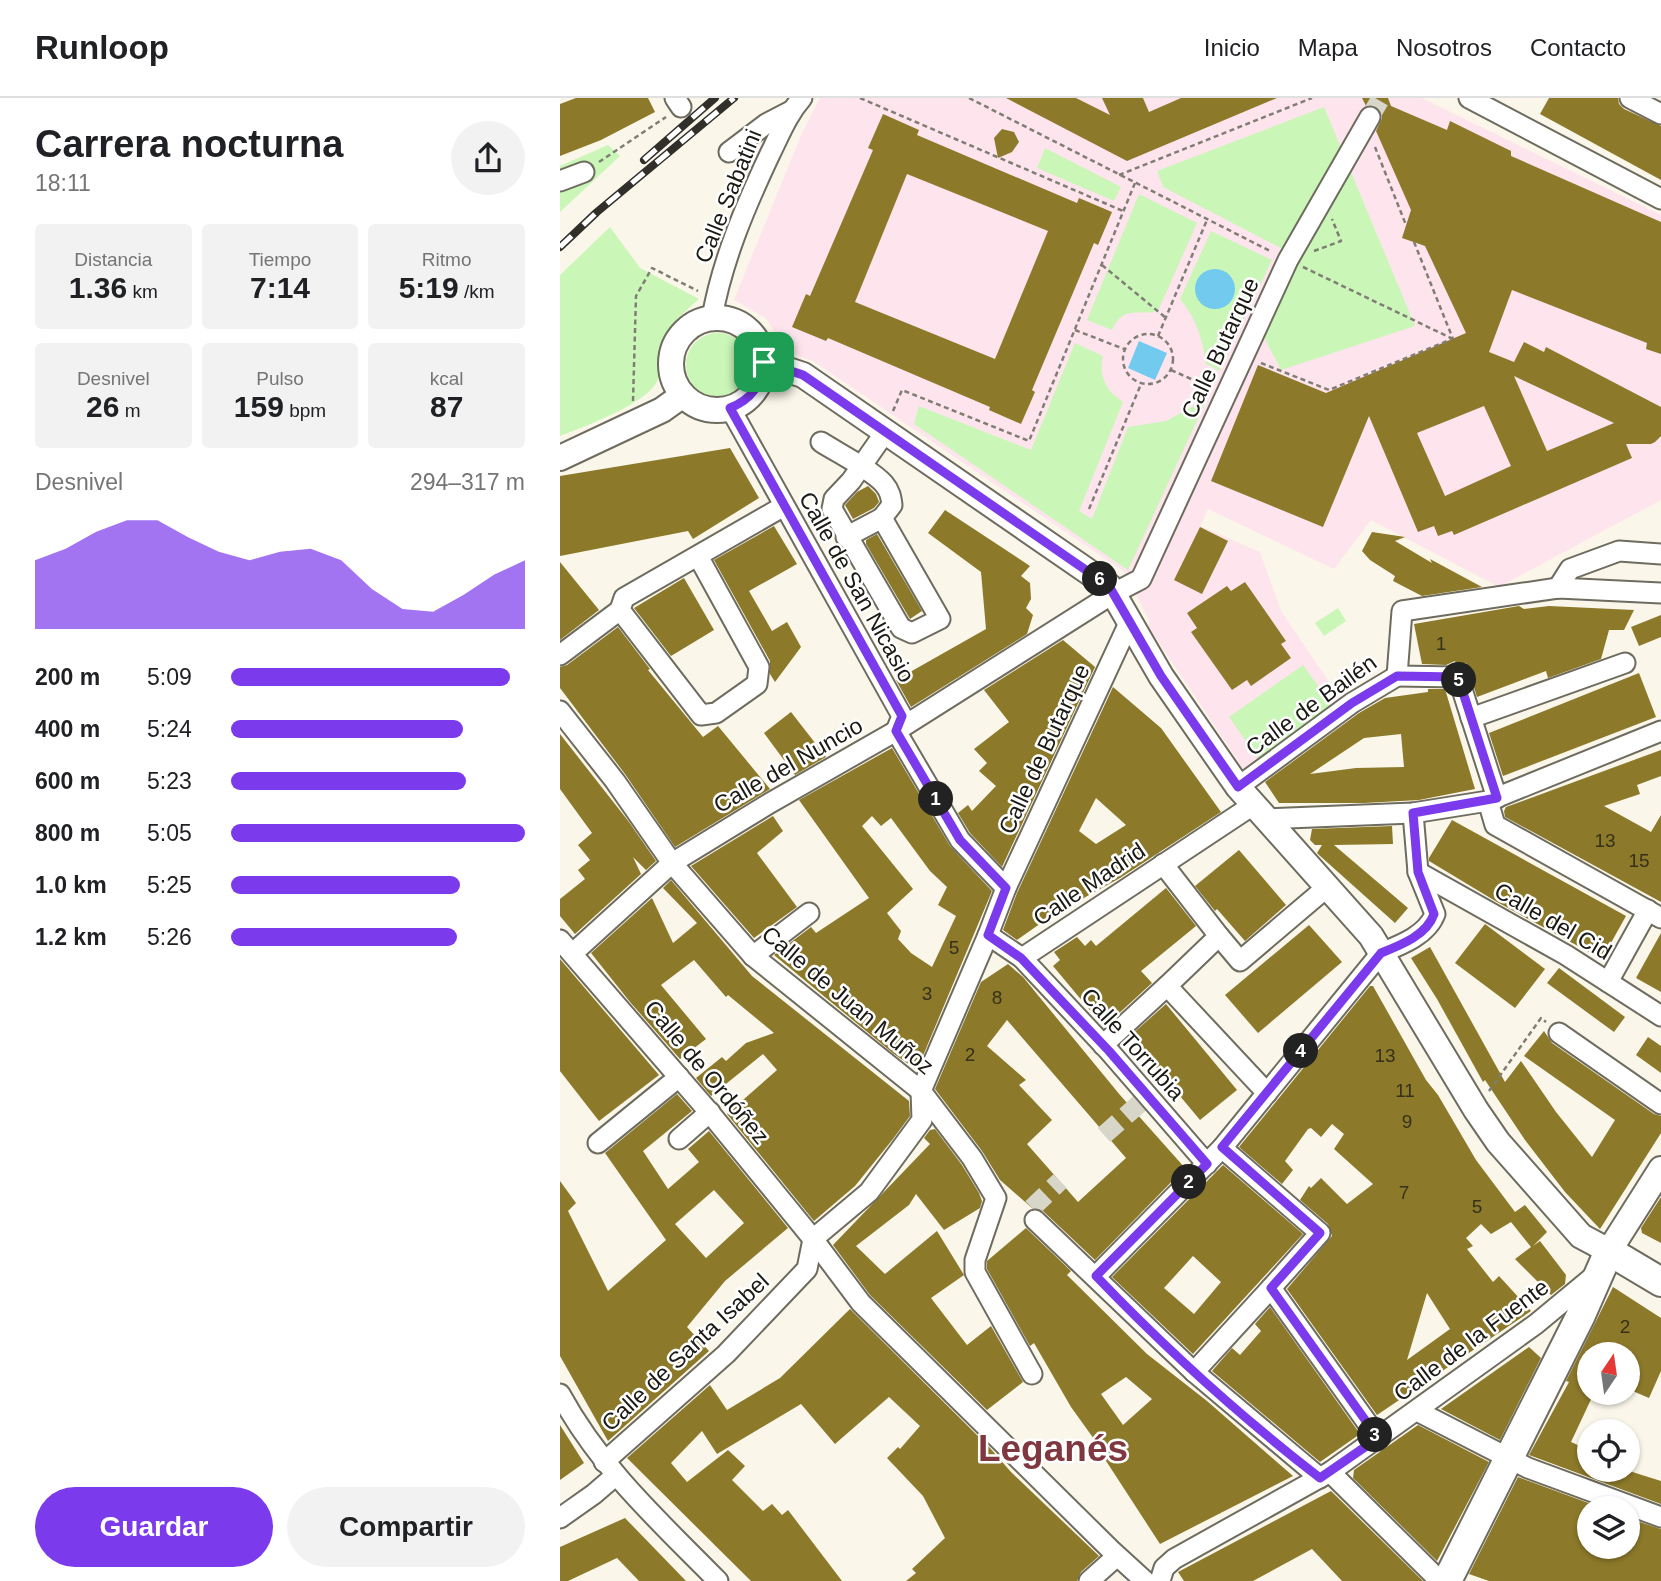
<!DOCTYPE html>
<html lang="es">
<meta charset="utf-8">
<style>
body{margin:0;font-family:Helvetica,sans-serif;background:#f2f2f2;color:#202124;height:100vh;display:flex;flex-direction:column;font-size:26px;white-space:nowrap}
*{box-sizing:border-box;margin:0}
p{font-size:23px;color:#757577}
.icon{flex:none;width:38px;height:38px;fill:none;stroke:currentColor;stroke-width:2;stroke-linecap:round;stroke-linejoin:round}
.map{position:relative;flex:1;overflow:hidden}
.panel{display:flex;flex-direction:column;background:#fff;width:560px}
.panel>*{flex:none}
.needle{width:46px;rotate:13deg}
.buttons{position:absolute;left:1017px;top:1244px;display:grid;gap:14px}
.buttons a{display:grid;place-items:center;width:63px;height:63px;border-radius:50%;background:#fff;box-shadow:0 2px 5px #0004;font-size:35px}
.pin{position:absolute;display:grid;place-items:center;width:60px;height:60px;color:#fff;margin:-30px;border-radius:14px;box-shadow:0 4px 10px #0006}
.km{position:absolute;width:35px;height:35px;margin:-18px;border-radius:50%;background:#222;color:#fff;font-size:19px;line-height:35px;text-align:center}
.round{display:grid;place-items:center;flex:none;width:74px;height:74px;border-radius:37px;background:#f2f2f2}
.summary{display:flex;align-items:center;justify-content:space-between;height:119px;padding:0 35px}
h1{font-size:38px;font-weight:800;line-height:52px}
.stats{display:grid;grid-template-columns:repeat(3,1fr);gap:10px;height:119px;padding:7px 35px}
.stats div{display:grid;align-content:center;border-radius:7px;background:#f2f2f2;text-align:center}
.stats b{font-size:30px;font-weight:800}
.stats small{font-size:19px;font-weight:400}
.stats p{font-size:19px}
.chart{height:196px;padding:14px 35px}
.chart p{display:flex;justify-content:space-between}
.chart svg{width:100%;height:126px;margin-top:7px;fill:#7c3aed;opacity:.7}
.button{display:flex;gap:14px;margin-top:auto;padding:14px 35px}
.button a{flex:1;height:80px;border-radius:42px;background:#7c3aed;color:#fff;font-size:28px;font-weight:800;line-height:80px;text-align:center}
.button a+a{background:#f2f2f2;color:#202124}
ul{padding:0 35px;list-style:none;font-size:23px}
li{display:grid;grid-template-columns:112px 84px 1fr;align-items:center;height:52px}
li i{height:18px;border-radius:9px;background:#7c3aed}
header{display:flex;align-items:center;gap:42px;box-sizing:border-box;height:98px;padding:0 35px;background:#fff;border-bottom:2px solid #e0e0e0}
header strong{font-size:33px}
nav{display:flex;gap:38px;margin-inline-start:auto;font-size:24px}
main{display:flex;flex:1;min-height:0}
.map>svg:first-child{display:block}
.education{fill:#fee4ed}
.green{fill:#caf6b8}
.water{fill:#72caef}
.building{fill:#8c792a;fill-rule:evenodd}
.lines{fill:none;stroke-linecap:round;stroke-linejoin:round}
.minor-tunnel{stroke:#d8d5c9;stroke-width:19;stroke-dasharray:19 10;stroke-linecap:butt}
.minor-casing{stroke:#6e6b5f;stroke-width:23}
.major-casing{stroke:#6e6b5f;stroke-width:28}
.highway-casing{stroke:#6e6b5f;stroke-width:32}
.path{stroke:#807d75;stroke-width:2.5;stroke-dasharray:5 3.5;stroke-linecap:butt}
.minor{stroke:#fff;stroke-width:19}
.major{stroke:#fff;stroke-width:24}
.highway{stroke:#fff;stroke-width:28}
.rail-casing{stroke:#312f2a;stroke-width:8}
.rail{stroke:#fff;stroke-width:5;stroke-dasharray:16;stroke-linecap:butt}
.route-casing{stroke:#fff;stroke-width:14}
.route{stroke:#7c3aed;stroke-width:9}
.labels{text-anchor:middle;stroke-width:5;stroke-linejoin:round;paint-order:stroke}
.number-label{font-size:19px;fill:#36311a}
.street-label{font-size:23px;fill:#1a1914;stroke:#fff}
.town-label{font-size:37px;font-weight:bold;fill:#803840;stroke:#fff}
</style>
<header>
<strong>Runloop</strong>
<nav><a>Inicio</a><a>Mapa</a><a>Nosotros</a><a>Contacto</a></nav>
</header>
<main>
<section class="panel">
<div class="summary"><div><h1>Carrera nocturna</h1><p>18:11</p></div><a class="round"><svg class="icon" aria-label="share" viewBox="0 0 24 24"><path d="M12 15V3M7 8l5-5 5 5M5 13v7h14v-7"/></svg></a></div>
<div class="stats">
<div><p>Distancia</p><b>1.36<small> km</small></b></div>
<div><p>Tiempo</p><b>7:14</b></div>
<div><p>Ritmo</p><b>5:19<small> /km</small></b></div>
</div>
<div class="stats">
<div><p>Desnivel</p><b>26<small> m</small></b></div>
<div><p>Pulso</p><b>159<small> bpm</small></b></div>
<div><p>kcal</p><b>87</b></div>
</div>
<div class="chart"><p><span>Desnivel</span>294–317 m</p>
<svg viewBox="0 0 160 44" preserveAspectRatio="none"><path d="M0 44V20L10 16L20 10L30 6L40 6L50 12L60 17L70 20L80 17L90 16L100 20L110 30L120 37L130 38L140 32L150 25L160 20V44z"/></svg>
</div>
<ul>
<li><b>200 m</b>5:09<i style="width:95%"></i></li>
<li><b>400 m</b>5:24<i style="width:79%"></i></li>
<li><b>600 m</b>5:23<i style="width:80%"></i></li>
<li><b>800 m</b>5:05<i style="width:100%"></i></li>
<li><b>1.0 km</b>5:25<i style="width:78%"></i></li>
<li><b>1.2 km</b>5:26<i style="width:77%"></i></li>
</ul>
<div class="button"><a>Guardar</a><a>Compartir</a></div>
</section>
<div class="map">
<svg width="1101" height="1483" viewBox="0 0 1101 1483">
<rect width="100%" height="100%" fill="#faf6e9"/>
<polygon class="education" points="260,0 862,0 1101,117 1101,402 939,489 811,422 774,471 648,411 640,428 700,454 721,513 782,603 685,673 589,530 589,522 565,474 253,263 226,253 206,220 174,202 242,35"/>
<g class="green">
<polygon points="764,9 855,228 721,272 704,239 736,158 603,89 597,73"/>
<polygon points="48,47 60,58 0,114 0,68"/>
<polygon points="485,50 561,89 554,103 477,70"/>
<path d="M579 96 637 125 598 213C577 218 563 207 552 232L527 222Z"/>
<path d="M50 129 80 170 139 201C124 214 107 228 102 248 100 258 102 271 98 281 90 305 23 329 0 338V177Z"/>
<path d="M651 133 712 162 659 273 645 265C644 242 635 219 620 201Z"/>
<circle cx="158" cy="267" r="32"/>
<path d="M515 245 543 258C538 278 546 293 563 304L519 413 532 421 568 329 606 323 647 301 568 472 354 326 359 308 471 352Z"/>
<polygon points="778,510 786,523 764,538 755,525"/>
<polygon points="743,567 774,610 699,662 669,619"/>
</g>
<g class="water">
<circle cx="655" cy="191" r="20"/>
<polygon points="579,243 607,255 595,282 568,270"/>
</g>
<g class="building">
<polygon points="16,0 88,0 95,14 41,42 0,58 0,6"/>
<polygon points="446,0 516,0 550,17 542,0 583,0 589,14 621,0 717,0 567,63"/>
<path d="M802 0H828L831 8 887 32 890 23 951 53V58L1101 124V256L1086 251 1087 245 952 192 929 254 954 264 964 244 984 254 986 249 1101 309V338L1095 344 1091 346H1066L1072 360 894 437 892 433 878 438 874 428 858 434 809 318 763 429 651 383 698 267 766 295 906 235 865 148 842 140 851 112 816 33 822 20 821 13 815 8H806ZM954 278 1054 325 987 353ZM924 308 951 368 885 398 857 335Z"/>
<polygon points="989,0 1058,0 1059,6 1064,11 1101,28 1101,82 980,16"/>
<path d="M323 16 359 32 357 37 517 105 519 100 552 114 538 147 534 145 472 292 475 294 461 326 429 312 430 309 268 240 266 243 232 229 246 196 250 198 313 52 308 50ZM347 76 488 133 435 261 295 204Z"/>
<polygon points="442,31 454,34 459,44 452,54 438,60 434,40"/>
<polygon points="170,350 199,400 133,441 128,433 0,458 0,378"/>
<polygon points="308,388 316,396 319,404 314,410 293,421 285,407 297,394"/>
<polygon points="385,412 470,468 461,478 470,485 471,501 466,510 473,517 467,536 351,609 336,582 426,531 421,474 368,435"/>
<polygon points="214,428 237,466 189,493 212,533 227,524 241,549 215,584 210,576 210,563 154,462"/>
<polygon points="640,429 668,443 642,496 614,482"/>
<polygon points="812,434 845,439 835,443 872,465 870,461 922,489 862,498 833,483 835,478 810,462 802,453"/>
<polygon points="317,436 362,513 350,521 306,446 306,442"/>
<polygon points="0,464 39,512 0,542"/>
<polygon points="124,480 154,532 111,558 74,510"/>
<polygon points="685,484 726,543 721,546 731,560 691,588 687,582 672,592 631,534 637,530 627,515 667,488 671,493"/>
<polygon points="959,508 964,511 989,508 1074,512 1064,532 1049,532 1041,561 988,580 986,573 917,599 906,565 896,566 895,563 886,567 862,566 854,526"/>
<polygon points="1101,517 1101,539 1079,548 1071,529"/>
<polygon points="58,529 90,571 88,572 143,639 158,628 210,691 115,749 65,676 0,590 0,569 7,567"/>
<polygon points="503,542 535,569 442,769 410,735 398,715 408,707 412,713 436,688 419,673 427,665 414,651 449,624 424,592"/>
<polygon points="1079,575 1096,619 943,678 929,635"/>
<path d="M553 589 601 630 661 714 560 780 491 818 457 842 443 832 457 795ZM536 700 566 727 536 746 519 733Z"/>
<path d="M868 591H885L915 691 859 702 804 705H719L705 684 799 615 825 600 868 594ZM841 636 844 669 796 670 750 676 804 640Z"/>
<polygon points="231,614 266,659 235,677 204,635"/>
<polygon points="0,636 69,724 96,763 86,772 73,759 81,776 15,836 0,818 0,801 25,781 18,772 30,762 18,747 32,735 0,691"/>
<path d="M332 650 390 748 432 793 357 972 334 956 214 857 251 829 256 835 309 800 239 702ZM312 718 321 728 331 720 370 773 387 789 378 807 396 818 372 869 351 855 338 841 341 833 327 815 353 791 302 728Z"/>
<polygon points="1101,652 1101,678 1077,687 1080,696 1044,708 1091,734 1101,717 1101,804 945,719 944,713 946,709"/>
<polygon points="213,718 223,733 197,755 237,809 194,840 131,768"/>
<polygon points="892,722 1066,818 1042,861 937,804 869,763 869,760"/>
<polygon points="832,728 833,746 774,747 848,810 835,825 759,757 757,755 762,747 755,747 750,742 752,731"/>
<polygon points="679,752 726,807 685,843 657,811 655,813 635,788"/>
<polygon points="111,782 192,878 349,1003 350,1018 333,1041 295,1088 254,1123 167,1016 217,972 203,956 151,998 136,980 162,959 166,963 186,945 214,935 168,897 166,899 134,862 101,887 146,941 120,961 70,904 31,855 92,800 113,845 137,825 103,790"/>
<polygon points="606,790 636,828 581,873 592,885 544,929 493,868 500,862 494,854 517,839 525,848 531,842 536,848"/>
<polygon points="925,826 985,871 955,910 895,865"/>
<polygon points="749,827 782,864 698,935 665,897"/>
<polygon points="1101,835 1101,894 1076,880"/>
<polygon points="870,849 945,984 961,963 996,1014 1032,1059 1055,1022 964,958 984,933 992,945 1094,1016 1101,1018 1101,1035 1040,1131 1005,1094 965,1042 925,982 923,984 877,901 851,860"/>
<polygon points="0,861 99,977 39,1023 0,973"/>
<path d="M448 866 463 879 560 997 625 1070 535 1162 483 1113 472 1110 440 1082 422 1053 375 991 421 884ZM447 922 566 1060 518 1104 467 1046 492 1022 459 987 466 982 427 948Z"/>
<polygon points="999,870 1065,919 1054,934 987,885"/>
<path d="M810 888H813L866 982 878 997 916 1062 955 1114 965 1107 987 1134 973 1148 980 1143 1006 1177 1005 1186 991 1197 955 1161 971 1149 951 1124 931 1136 921 1126 906 1140 913 1148 907 1151 933 1184 939 1178 971 1213 817 1317 727 1191 772 1138 768 1126 740 1102 749 1088 751 1090 761 1080 787 1106 813 1086 774 1051 784 1036 772 1026 761 1039 751 1030 748 1031 725 1063 733 1072 722 1086 679 1049ZM867 1195 890 1231 847 1262Z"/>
<polygon points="606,906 677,992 640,1022 570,938"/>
<polygon points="1088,939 1101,948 1101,975 1076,957"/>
<path d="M117 996 132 1013 83 1053 108 1091 139 1064 128 1051 149 1033 228 1130 165 1183 127 1229 149 1253 48 1343 0 1258V1083L16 1105 8 1113 48 1193 106 1142 45 1055ZM154 1092 184 1125 146 1160 115 1126Z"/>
<polygon points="375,1031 402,1067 419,1095 422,1103 420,1110 384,1132 356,1096 349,1107 296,1148 325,1176 377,1133 404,1177 371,1200 407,1247 431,1228 463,1284 427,1312 310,1197 273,1147 370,1046 364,1040 370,1032"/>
<path d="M663 1067 743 1136 633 1256 552 1179ZM633 1158 661 1184 634 1216 604 1190Z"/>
<polygon points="1101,1099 1101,1145 1082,1135 1081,1130"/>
<path d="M466 1130 511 1173 507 1177 587 1256 647 1303 733 1378 600 1446 537 1349 539 1348 511 1309 474 1245 470 1248 427 1171V1163ZM566 1279 592 1301 563 1327 541 1296Z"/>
<polygon points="1053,1189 1101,1220 1101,1273 1089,1300 1068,1291 1068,1250 1064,1256 1029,1256 1029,1295 1034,1295 1011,1344 1029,1352 1029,1372 1066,1372 1101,1383 1101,1406 969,1357 1009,1284 1006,1283"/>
<polygon points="710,1209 800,1336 760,1364 652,1273 672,1250 680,1257 701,1233 695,1226"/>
<polygon points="290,1211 430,1350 451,1374 539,1458 521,1474 517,1483 346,1483 356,1475 352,1471 385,1440 363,1398 327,1360 338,1349 340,1351 360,1328 329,1299 275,1346 241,1306 157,1356 142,1333 111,1365 127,1384 168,1352 185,1368 172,1382 203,1413 212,1406 222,1417 228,1412 282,1483 191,1483 67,1360 150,1287 167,1312 220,1280"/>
<polygon points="969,1249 981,1260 940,1342 881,1311"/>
<polygon points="0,1327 24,1365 0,1382"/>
<polygon points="858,1327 929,1364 877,1463 793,1380 794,1372"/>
<polygon points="958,1379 1042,1410 1029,1410 1029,1449 1068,1449 1068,1420 1101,1431 1101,1483 929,1483 909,1476"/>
<polygon points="771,1393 863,1483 782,1483 752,1451 693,1483 624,1483 618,1474"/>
<polygon points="65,1420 126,1483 79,1483 57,1460 8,1483 0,1483 0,1449"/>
</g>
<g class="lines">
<g class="minor-tunnel">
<polyline points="810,19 821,0"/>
<polyline points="544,1037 588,998"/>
<polyline points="472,1110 500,1083"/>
</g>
<defs>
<g id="minor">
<polyline points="115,0 121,9"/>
<polyline points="909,0 1101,101"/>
<polyline points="1070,0 1101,16"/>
<polyline points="169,54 206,26 231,13"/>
<polyline points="0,83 24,74"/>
<path d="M152 220C162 163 185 109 210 56 220 36 227 17 242 0"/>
<polyline points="170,310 342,618 336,633 400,742 446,790"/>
<path d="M261 344C278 355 312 372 324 386 330 393 331 399 332 407L322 420 380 521 352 535 341 530 272 411 274 401 291 383 326 333"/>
<polyline points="286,439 322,420"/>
<polyline points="138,458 199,569 197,586 156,615 141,617 60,512 64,500 224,408"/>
<polyline points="998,490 1010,471 1059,453 1101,456"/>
<polyline points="0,557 60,512"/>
<polyline points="837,578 842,513 998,490 1101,495"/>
<polyline points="837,578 898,579 937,700"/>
<polyline points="0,613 55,683 112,765 193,858 361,993 412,1060 436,1100 415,1162 415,1174 472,1276"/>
<polyline points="911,620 1065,565"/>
<polyline points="678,689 792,605 837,578"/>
<polyline points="928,703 935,727 1101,820"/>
<polyline points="705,721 853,715 928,703 1101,633"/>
<polyline points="603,766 659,838 607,888 707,995"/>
<polyline points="858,774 1006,857 1101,918"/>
<polyline points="428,837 446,790 569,525"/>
<polyline points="659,838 680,863 766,790"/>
<polyline points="0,842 150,1015 253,1141 301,1205 551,1452 585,1483"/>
<polyline points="13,855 112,765 210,705 336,633 554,495 581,481 728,162 810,19"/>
<polyline points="193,858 249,815"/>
<polyline points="462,860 693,707"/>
<polyline points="1048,884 1088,812"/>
<polyline points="999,935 1101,1006"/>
<polyline points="543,947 607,888"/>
<polyline points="119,1041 150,1014"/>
<polyline points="38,1045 119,979"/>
<polyline points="662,1050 760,1135 711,1190 818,1340"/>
<polyline points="475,1122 634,1274 760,1380"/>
<polyline points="253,1141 309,1094 362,1022 361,993 428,837 462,860 549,953 647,1066"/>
<path d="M536 1178 662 1050 821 855C841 847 867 837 875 816L858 774 853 715"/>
<polyline points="634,1274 711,1190"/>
<path d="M0 1296C40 1370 100 1424 158 1483"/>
<polyline points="857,1313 968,1370 1101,1419"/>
<polyline points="44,1364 166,1256 247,1171 253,1141"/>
<polyline points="770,1374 880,1483"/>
<polyline points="0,1420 34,1396 56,1377"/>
<polyline points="529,1483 557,1458"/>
<polyline points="600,1483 604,1470 614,1461 770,1374 976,1226 1034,1178"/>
</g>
<g id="major">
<circle cx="157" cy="266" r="46"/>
<polyline points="204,264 243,277 549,488 601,578 678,689 811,838 916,1012 938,1044 1021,1138 1049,1153 1101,1071"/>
<polyline points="0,360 102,312 123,297"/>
</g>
<polyline id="highway" points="887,1483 1020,1219 1049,1153 1101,1184"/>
</defs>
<use href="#minor" class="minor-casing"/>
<use href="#major" class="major-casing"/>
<use href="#highway" class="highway-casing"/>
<g class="path">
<polyline points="300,0 563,113"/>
<polyline points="409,0 712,154"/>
<polyline points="815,49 846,127"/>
<polyline points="39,64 106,19"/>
<polyline points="559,77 752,0"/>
<polyline points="854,144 893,241"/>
<polyline points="754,153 781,143 772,121"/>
<polyline points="542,167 606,220"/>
<polyline points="743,169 893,241"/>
<polyline points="515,232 564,251"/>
<circle cx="588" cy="261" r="25"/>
<polyline points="598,238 647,122"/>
<polyline points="701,265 769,292 892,241"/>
<polyline points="611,272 649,289"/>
<polyline points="73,303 76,198 92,170 138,193"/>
<polyline points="333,313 342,292 469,343 575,85"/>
<polyline points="529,411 581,286"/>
<polyline points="929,993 981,920 986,924"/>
</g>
<use href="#minor" class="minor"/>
<use href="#major" class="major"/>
<use href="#highway" class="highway"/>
<defs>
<g id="rail">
<polyline points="84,62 155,0"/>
<polyline points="0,149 37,114 174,0"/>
</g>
</defs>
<use href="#rail" class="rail-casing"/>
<use href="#rail" class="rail"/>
</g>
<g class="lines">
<defs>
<path id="route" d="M204 264 243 277 549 488 601 578 678 689 792 605 837 578 898 579 937 700 853 715 858 774 874 816C867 837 841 847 821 855L662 1049 760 1135 711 1190 818 1340 760 1380C681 1319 605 1250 536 1178L647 1066 549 953 461 860 428 837 446 790 400 742 336 633 342 618 170 310C192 301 201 287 204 264Z"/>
</defs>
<use href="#route" class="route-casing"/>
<use href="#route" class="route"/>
</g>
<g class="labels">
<g class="number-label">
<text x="881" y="552">1</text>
<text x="1045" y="749">13</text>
<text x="1079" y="769">15</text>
<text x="394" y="856">5</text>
<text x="367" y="902">3</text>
<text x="437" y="906">8</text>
<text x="410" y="963">2</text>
<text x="825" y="964">13</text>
<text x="845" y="999">11</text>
<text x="847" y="1030">9</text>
<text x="844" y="1101">7</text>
<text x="917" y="1115">5</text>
<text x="1065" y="1235">2</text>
</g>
<g class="street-label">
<text transform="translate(168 98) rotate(-68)" y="8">Calle Sabatini</text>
<text transform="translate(660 250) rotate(-65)" y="8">Calle Butarque</text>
<text transform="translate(297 489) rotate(61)" y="8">Calle de San Nicasio</text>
<text transform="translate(751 607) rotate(-36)" y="8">Calle de Bailén</text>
<text transform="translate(484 651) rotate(-65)" y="8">Calle de Butarque</text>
<text transform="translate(228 667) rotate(-30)" y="8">Calle del Nuncio</text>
<text transform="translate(529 786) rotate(-34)" y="8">Calle Madrid</text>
<text transform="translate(993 823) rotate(30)" y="8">Calle del Cid</text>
<text transform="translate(288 902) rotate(40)" y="8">Calle de Juan Muñoz</text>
<text transform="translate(573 946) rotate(48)" y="8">Calle Torrubia</text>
<text transform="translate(147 974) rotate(50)" y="8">Calle de Ordóñez</text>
<text transform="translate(911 1242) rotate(-37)" y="8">Calle de la Fuente</text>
<text transform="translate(125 1254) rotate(-43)" y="8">Calle de Santa Isabel</text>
</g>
<g class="town-label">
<text x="493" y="1363">Leganés</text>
</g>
</g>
</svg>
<div class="buttons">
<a><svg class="needle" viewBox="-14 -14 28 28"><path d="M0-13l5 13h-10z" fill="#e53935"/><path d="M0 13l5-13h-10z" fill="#757577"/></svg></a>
<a><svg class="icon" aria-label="locate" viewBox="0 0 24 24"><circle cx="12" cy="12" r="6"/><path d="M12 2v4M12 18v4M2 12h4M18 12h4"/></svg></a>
<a><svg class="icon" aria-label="layers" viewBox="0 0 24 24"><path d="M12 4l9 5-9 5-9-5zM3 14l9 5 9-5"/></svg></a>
</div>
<div class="pin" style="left:204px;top:264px;background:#1e9e55"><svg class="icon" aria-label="arrive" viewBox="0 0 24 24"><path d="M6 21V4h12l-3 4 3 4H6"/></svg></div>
<b class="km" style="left:376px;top:701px">1</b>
<b class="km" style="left:629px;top:1084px">2</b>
<b class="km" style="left:815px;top:1337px">3</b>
<b class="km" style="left:741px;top:953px">4</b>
<b class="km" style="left:899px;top:582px">5</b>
<b class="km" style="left:540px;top:481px">6</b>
</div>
</main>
